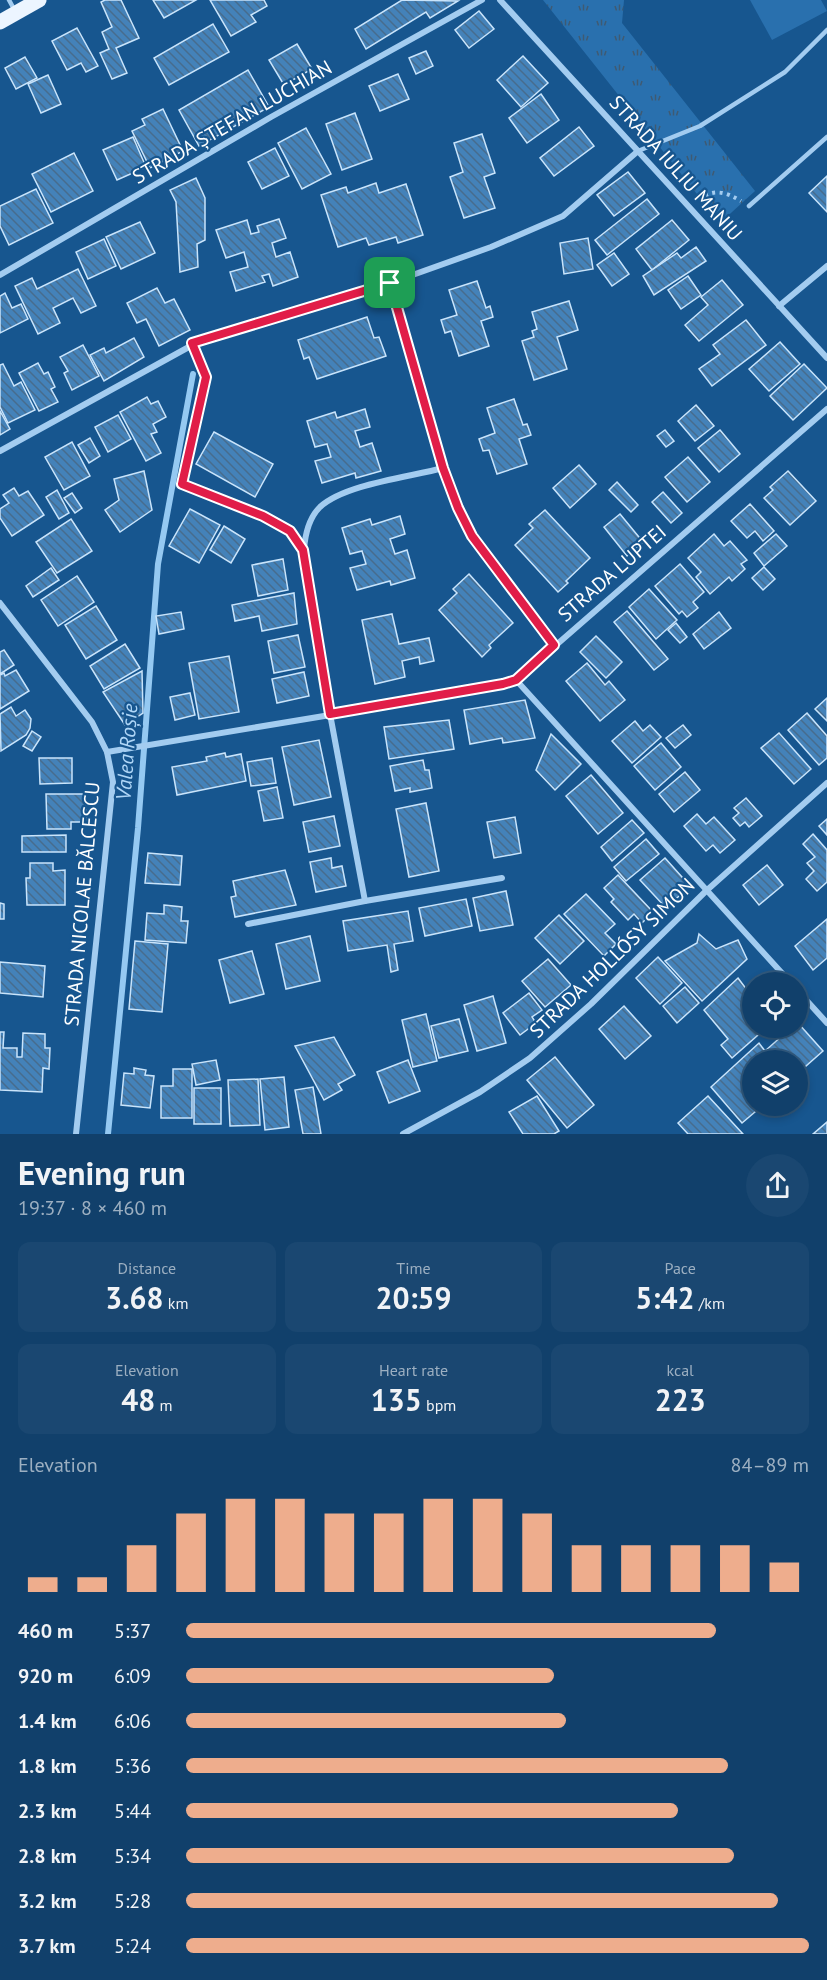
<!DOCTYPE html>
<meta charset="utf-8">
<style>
body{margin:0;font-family:"PT Sans",sans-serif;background:#1a4771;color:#f1f3f6;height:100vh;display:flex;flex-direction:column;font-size:22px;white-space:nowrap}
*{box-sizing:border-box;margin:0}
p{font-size:20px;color:#9cafc1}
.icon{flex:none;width:33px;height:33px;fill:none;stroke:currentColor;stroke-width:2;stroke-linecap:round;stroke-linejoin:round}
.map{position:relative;height:1134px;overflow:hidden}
.sheet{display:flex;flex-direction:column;background:#11406b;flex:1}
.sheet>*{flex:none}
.buttons{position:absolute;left:742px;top:972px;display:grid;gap:12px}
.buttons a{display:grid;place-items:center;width:66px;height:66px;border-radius:50%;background:#11406b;box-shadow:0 3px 9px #0003,0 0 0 2px #30597e;font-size:30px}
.pin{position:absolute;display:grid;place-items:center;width:51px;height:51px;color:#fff;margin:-26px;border-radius:12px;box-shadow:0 3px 9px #0006}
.round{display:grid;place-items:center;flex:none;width:63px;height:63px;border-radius:32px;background:#1a4771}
.head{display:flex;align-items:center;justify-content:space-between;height:102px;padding:0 18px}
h1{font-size:33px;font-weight:800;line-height:45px}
.stats{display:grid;grid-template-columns:repeat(3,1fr);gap:9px;height:102px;padding:6px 18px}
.stats div{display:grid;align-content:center;border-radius:12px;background:#1a4771;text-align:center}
.stats b{font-size:30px;font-weight:800}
.stats small{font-size:16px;font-weight:400}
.stats p{font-size:16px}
.chart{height:168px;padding:12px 18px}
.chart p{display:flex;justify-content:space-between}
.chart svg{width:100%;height:108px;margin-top:6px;stroke:#eead8d;stroke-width:6}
ul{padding:0 18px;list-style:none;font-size:20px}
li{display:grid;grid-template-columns:96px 72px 1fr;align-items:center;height:45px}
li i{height:15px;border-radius:8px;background:#eead8d}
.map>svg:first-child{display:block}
.grass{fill:#2970ae}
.park{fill:url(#park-tufts)}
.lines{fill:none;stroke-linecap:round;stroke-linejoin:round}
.stream{stroke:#95c9f2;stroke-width:6}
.building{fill:url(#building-back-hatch);stroke:#c9e4fb;stroke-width:1.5}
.path{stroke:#a3ccf0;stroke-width:4;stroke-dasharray:3 4.5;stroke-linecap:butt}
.service{stroke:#a3ccf0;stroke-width:4.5}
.minor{stroke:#a3ccf0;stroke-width:6}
.primary{stroke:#ecf5ff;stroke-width:15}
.route-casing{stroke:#fff;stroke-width:12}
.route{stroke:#e11d48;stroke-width:8}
.labels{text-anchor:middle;stroke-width:4.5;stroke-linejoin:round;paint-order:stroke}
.street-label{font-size:20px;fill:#fff;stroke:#17568f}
.water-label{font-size:21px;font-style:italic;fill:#afd6f7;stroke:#17568f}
</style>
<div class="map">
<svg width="827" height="1134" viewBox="0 0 827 1134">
<defs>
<pattern id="park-tufts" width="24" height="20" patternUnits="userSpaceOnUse" patternTransform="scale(1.5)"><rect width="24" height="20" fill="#2970ae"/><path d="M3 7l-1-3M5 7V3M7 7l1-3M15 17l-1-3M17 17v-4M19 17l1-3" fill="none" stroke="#3e5a73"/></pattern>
<pattern id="building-back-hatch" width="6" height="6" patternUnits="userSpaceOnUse" patternTransform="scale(1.5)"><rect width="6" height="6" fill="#4482b9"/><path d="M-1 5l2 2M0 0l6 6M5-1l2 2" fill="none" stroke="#476c8d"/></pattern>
</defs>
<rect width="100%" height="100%" fill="#17568f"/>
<polygon class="grass" points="750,0 821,0 827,11 772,40"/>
<polygon class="park" points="543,0 624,0 622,23 755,191 720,223"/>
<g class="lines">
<polyline class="stream" points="108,1134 138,828 158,564 193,374"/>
</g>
<g class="building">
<polygon points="105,0 121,0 139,38 116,48 127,73 112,79 100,53 109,49 102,32 112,27 101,2"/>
<polygon points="153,0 196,0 164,18"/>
<polygon points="210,0 264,0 267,6 251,15 256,22 231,36"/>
<polygon points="402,0 458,1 430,18 426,12 366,49 355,29"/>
<polygon points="479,11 494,29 469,48 455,30"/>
<polygon points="213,24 229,52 169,85 154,58"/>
<polygon points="77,28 98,66 86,72 81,63 67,70 52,41"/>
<polygon points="297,44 312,69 284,85 269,60"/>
<polygon points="426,51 433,66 416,74 409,58"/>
<polygon points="523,56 548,83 521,107 497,80"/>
<polygon points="25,57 37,78 16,89 5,68"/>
<polygon points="248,70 269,107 199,146 179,110"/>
<polygon points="398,74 409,99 380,111 369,86"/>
<polygon points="48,75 61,104 41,113 28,84"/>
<polygon points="541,94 559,120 527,143 509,118"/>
<polygon points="163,109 183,151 150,168 132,131 145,125 142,119"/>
<polygon points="355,113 372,159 342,170 326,124"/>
<polygon points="579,127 594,146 554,176 540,158"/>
<polygon points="306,128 331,174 302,189 278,143"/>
<polygon points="482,134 495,173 484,177 495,208 464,218 450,177 463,172 454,143"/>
<polygon points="133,137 146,167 117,180 103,150"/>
<polygon points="275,148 289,176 262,189 248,162"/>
<polygon points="74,153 93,191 51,212 32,174"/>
<polygon points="628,172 645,193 614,216 597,195"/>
<polygon points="827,176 827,212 809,193"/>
<polygon points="196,178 205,198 205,240 197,244 198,267 180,272 176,202 170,190"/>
<polygon points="376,183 379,193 406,184 423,235 398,243 396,237 369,245 366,238 338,247 321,195 346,187 348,193"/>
<polygon points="36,189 53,223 9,245 0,226 0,206"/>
<polygon points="647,199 659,214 607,255 595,240"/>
<polygon points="279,219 286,238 272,243 276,257 290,252 298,277 273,286 269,274 262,276 265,282 236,291 230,272 248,267 244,252 226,258 216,230 247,220 251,234 259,232 257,226"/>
<polygon points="672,220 689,240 652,270 636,249"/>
<polygon points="140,222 155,253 121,269 106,237"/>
<polygon points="588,238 593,269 564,274 560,243"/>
<polygon points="104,239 116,266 88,279 76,252"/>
<polygon points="696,247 706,261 654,295 643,276 677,253 681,258"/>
<polygon points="614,253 629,274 612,286 597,265"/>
<polygon points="78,269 96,306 81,313 73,298 53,308 60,323 38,334 15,286 32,278 37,289"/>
<polygon points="688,276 701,295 681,309 668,290"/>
<polygon points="722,280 743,305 699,341 685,325 708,305 701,297"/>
<polygon points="477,281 486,308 490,306 493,317 481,321 489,346 459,356 451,331 445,333 441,320 457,315 449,290"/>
<polygon points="157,288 165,303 174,299 190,330 159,346 146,319 137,323 127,303"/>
<polygon points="5,293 12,308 21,304 28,319 0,333 0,296"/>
<polygon points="569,301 578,330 557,337 567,369 534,380 522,341 534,337 532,331 537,329 532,312"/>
<polygon points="367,317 374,338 379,337 386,356 317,379 309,357 304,359 298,340"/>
<polygon points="746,320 766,345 712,386 699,369 720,354 713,345"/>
<polygon points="134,338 144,357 104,381 90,355 104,348 106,353"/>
<polygon points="780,342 800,364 769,391 749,369"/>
<polygon points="83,345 99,376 72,390 64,373 68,371 60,357"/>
<polygon points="38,363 44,374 48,372 55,387 51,389 58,402 39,411 19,373"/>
<polygon points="3,364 14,386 21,382 35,410 8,423 0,407 0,365"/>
<polygon points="804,364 827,388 793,420 770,396"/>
<polygon points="147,397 151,404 158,401 166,417 153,424 157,432 151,434 161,453 146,461 120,412"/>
<polygon points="514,399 523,425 527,424 531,435 519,439 527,464 497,474 489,450 483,451 479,439 495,433 487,408"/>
<polygon points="696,405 714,426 695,441 678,421"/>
<polygon points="365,409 370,427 355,431 360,447 372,443 381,471 356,478 355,473 322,483 315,461 331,457 327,444 315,447 307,421 335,412 337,418"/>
<polygon points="0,411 10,429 0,435"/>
<polygon points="118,415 131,439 108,452 95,427"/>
<polygon points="665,430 674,441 666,447 657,436"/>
<polygon points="720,430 740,454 719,472 698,448"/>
<polygon points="214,432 273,464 255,497 196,464"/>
<polygon points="90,438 100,456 89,463 78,445"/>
<polygon points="72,442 90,476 64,490 45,457"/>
<polygon points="688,457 710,482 687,502 665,477"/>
<polygon points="579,465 596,484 570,508 553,488"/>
<polygon points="144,471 152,510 120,532 105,510 119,500 114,479"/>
<polygon points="788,471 816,501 790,525 764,498 773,490 770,487"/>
<polygon points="617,482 638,505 631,512 609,490"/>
<polygon points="14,488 19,496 28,491 44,515 12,536 0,518 0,509 9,503 3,495"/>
<polygon points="57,490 69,513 59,519 46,497"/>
<polygon points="663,492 682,513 671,523 652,502"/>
<polygon points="72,493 82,508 75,513 64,498"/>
<polygon points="750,504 774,531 763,541 755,531 747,538 731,521"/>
<polygon points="190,509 220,525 199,563 169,546"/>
<polygon points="545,510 590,558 566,581 568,583 558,592 515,545 533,528 529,524"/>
<polygon points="620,514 643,542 627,556 604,527"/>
<polygon points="400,516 405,534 390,539 395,554 407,550 415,578 391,585 390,581 357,590 350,568 366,564 362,551 350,554 342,528 370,519 372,525"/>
<polygon points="71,519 92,551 57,573 36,542"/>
<polygon points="224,526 245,539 231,563 210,550"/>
<polygon points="714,534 724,546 730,541 747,560 741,564 745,569 732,581 729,577 710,594 696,577 701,572 688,558"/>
<polygon points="776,534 787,546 764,566 754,553"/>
<polygon points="283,559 288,590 258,596 252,565"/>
<polygon points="680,564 704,592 693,602 698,608 687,617 682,611 679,614 655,586"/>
<polygon points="764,567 775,579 763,590 752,578"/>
<polygon points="51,568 59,580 33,597 26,586"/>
<polygon points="469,574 513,623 489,645 491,648 482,657 439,610 457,593 453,589"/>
<polygon points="77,576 94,602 58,626 41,600"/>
<polygon points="649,589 677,620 656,639 629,607"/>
<polygon points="294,593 297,624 262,631 259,616 235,621 232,605"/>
<polygon points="96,606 117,640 86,659 65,625"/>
<polygon points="627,611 668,659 654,670 614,622"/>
<polygon points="181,612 184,629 159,634 156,616"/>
<polygon points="719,612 731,628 704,649 693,634"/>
<polygon points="392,614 399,644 429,638 434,661 420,664 419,657 402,661 405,677 375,684 362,620"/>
<polygon points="676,623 687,637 680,643 668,630"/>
<polygon points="298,635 305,667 274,673 268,641"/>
<polygon points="596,636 622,662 606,678 580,652"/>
<polygon points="125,644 140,668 104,689 90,666"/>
<polygon points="4,650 14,665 0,674 0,652"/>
<polygon points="229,656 239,712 199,719 189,663"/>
<polygon points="587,663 605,685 609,681 625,700 600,721 566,681"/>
<polygon points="16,670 29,691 0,709 0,675 4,673 5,676"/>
<polygon points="142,671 143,713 125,725 103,692"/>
<polygon points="304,672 309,696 277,703 272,679"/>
<polygon points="190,693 195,715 175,720 170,697"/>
<polygon points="827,698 827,721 815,709"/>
<polygon points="525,700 535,738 503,743 502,738 470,744 464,710"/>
<polygon points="11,707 16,716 25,710 31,719 30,728 26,735 1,751 0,714"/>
<polygon points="807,713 827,736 827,758 819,765 788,730"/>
<polygon points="449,720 454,749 389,759 384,727"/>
<polygon points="635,721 643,731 650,725 661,737 632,763 612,741"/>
<polygon points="683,725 691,735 675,748 666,738"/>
<polygon points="32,731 41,737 32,751 23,746"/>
<polygon points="779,733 811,769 794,784 761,748"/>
<polygon points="551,734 581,764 555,790 536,770"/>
<polygon points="319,740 331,797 294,805 282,747"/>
<polygon points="661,743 681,767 655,790 634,766"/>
<polygon points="225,753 226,757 241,754 246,781 177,795 172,767 207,761 206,757"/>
<polygon points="39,758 72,758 72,783 40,784"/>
<polygon points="272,758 276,783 251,786 247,762"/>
<polygon points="423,760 425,770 429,770 432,788 410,792 410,788 395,791 390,766"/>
<polygon points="685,772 700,790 674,812 659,794"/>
<polygon points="591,775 623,813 598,834 566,796"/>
<polygon points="277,787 283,818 264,821 258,791"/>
<polygon points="46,794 86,794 86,822 71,822 71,829 47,829"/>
<polygon points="746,798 762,816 749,827 745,822 740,826 733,818 739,813 734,808"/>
<polygon points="426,803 439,871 409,877 396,809"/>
<polygon points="697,814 706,824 714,817 735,840 720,853 713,845 706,851 684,826"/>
<polygon points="334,816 340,846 309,852 303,822"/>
<polygon points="515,817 521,853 494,858 487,822"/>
<polygon points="827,819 827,835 819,826"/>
<polygon points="632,820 644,833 612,861 601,847"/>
<polygon points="813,834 827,850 827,882 817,891 806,879 814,871 807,863 815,857 803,844"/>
<polygon points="66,835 66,852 22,852 22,836"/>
<polygon points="646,839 659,854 626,881 614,867"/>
<polygon points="148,853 182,856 180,885 145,883"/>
<polygon points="331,858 332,868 342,866 346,886 316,892 310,862"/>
<polygon points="665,858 690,886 666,908 640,880"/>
<polygon points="30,863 53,863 53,871 65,870 65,905 27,905 26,878 30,878"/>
<polygon points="767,865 783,885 759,905 743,885"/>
<polygon points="285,870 296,905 235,917 231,897 236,896 233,881"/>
<polygon points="618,875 653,912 642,923 634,914 628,920 611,902 614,899 604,888"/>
<polygon points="506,891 513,925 480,931 473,898"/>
<polygon points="586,894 615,924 605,933 616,944 604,956 564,914"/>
<polygon points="466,899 472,926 425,936 419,908"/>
<polygon points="0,903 4,904 4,919 0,919"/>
<polygon points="164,905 182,907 181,921 188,921 186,943 145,940 147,913 164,914"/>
<polygon points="408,911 413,941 394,944 398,970 391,972 387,945 348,951 343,921"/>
<polygon points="559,915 584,941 560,964 535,938"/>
<polygon points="827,919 827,958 813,970 795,946"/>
<polygon points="699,934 716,949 738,940 747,959 702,1001 665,961 697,943"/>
<polygon points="310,936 320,981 286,989 276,944"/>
<polygon points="135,941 168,944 162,1012 129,1009"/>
<polygon points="252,951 264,994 230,1003 219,960"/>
<polygon points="658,957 682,983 660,1004 636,978"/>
<polygon points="548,959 571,985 545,1007 522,981"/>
<polygon points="0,962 45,966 43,997 0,993"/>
<polygon points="738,978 753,998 753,1028 766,1028 732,1058 721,1045 728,1039 704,1010"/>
<polygon points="685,987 699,1003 677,1023 663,1006"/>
<polygon points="529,993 542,1010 532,1017 536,1023 520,1035 503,1013"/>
<polygon points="493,996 506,1043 477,1051 464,1005"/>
<polygon points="624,1006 651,1036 625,1059 599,1029"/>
<polygon points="426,1014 437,1061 413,1067 402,1020"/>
<polygon points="459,1019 468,1051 439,1058 431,1026"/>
<polygon points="798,1023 823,1051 798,1073 798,1060 753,1060 753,1106 762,1106 742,1123 711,1087 759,1043 765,1051 791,1028 798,1028"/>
<polygon points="0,1032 4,1032 3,1048 17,1048 17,1057 22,1057 23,1033 45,1034 45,1048 50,1048 49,1069 43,1068 42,1092 0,1090"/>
<polygon points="334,1037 355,1075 338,1084 342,1090 324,1100 295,1046"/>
<polygon points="555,1057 594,1105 567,1128 527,1080"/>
<polygon points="216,1060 220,1080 196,1085 192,1064"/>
<polygon points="408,1060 420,1091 389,1103 377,1072"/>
<polygon points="134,1068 146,1070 145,1075 154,1076 150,1108 121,1105 124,1073 134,1074"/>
<polygon points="173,1069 192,1069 192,1118 161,1118 161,1086 173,1086"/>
<polygon points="284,1077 289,1127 265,1130 260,1079"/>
<polygon points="258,1079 260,1125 230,1126 228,1080"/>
<polygon points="313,1087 321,1134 303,1134 295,1090"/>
<rect x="194" y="1088" width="27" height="36"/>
<polygon points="537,1096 559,1131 554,1134 523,1134 509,1112"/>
<polygon points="708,1096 743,1134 688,1134 678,1123"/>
<polygon points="827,1122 827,1134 813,1134"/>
</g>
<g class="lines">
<g class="path">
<path d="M699 200C713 188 726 192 741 201"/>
<polyline points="184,472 206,377 197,355"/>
</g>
<g class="service">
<polyline points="9,0 15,11"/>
<polyline points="638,151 700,126 785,72 827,30"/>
<polyline points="749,206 827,137"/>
</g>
<g class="minor">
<polyline points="500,0 827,358"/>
<polyline points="0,275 271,117 482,0"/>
<polyline points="390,283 443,468 458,508 472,536 554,645"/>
<polyline points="779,306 827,266"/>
<polyline points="0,451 207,337 390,283 491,247 563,216 638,151"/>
<polyline points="182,484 263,516 290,531 303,550 330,714 365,901"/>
<path d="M304 550C305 535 309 518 320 507 345 484 410 477 443 468"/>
<polyline points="0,603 92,722 107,752 113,782 76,1134"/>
<polyline points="516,680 790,982"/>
<polyline points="107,752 457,694 516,680 827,409"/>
<polyline points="248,924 365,901 502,878"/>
<polyline points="798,991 827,1023"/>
<polyline points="403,1134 480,1092 530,1058 591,1004 706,891 827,783"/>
</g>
<polyline class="primary" points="0,22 39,0"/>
</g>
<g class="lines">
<defs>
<polygon id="route" points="390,283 443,468 458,508 472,536 554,645 516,680 503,684 330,714 303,550 290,531 263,516 182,484 206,377 192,343"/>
</defs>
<use href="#route" class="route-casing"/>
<use href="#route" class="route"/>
</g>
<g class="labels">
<g class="street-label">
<text transform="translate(232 122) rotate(-30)" y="7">STRADA ȘTEFAN LUCHIAN</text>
<text transform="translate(676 168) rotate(48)" y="7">STRADA IULIU MANIU</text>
<text transform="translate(612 573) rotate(-41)" y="7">STRADA LUPTEI</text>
<text transform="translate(82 904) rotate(-85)" y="7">STRADA NICOLAE BĂLCESCU</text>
<text transform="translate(612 958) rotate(-44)" y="7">STRADA HOLLÓSY SIMON</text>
</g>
<g class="water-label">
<text transform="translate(127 752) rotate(-86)" y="7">Valea Roșie</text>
</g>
</g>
</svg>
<div class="buttons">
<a><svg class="icon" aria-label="locate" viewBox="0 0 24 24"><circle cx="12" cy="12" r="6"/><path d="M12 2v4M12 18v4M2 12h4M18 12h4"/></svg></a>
<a><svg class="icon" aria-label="layers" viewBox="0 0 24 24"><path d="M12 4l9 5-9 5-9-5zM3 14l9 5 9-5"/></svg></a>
</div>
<div class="pin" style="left:390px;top:283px;background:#1e9e55"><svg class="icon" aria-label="arrive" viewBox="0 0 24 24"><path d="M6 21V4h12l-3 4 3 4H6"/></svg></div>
</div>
<section class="sheet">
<div class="head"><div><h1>Evening run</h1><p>19:37 · 8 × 460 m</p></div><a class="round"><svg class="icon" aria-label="share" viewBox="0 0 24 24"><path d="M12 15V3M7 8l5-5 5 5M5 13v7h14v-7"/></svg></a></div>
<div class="stats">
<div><p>Distance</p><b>3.68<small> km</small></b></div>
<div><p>Time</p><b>20:59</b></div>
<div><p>Pace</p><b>5:42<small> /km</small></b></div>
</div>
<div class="stats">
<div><p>Elevation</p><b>48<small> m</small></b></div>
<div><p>Heart rate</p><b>135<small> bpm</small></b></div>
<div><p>kcal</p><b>223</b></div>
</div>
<div class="chart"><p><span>Elevation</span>84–89 m</p>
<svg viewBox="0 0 160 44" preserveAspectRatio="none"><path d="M5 44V38M15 44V38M25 44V25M35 44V12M45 44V6M55 44V6M65 44V12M75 44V12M85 44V6M95 44V6M105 44V12M115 44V25M125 44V25M135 44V25M145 44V25M155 44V32"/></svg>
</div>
<ul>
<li><b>460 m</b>5:37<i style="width:85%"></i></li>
<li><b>920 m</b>6:09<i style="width:59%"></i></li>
<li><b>1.4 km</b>6:06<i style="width:61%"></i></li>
<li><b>1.8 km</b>5:36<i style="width:87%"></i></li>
<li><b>2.3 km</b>5:44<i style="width:79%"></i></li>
<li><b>2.8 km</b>5:34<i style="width:88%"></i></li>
<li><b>3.2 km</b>5:28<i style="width:95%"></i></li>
<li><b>3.7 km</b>5:24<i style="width:100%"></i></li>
</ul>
</section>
